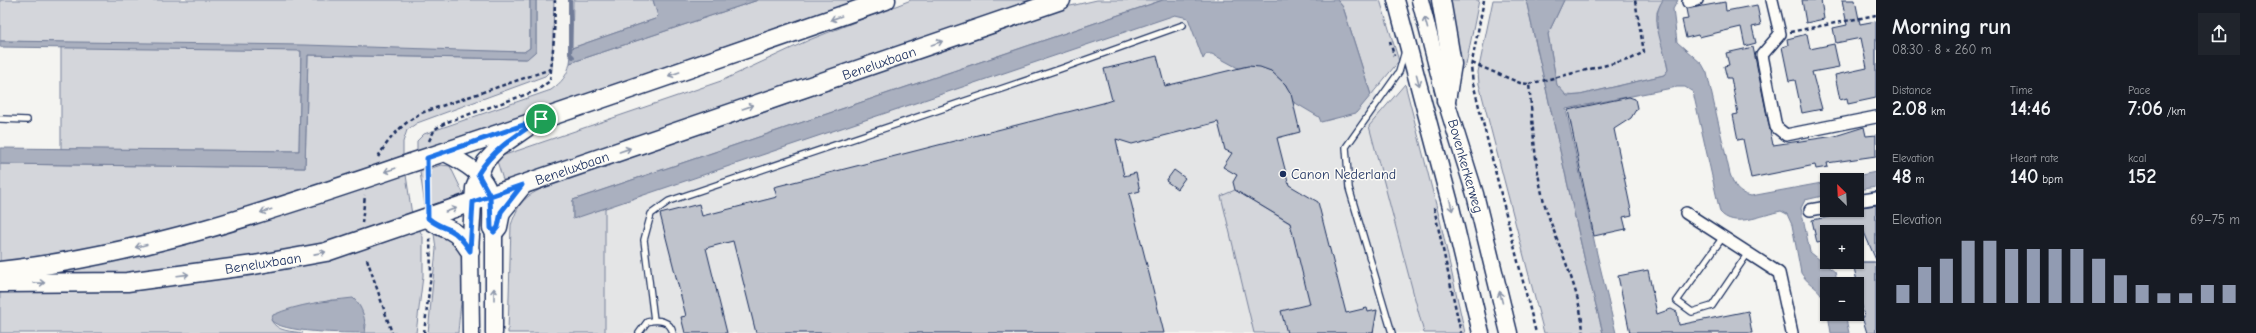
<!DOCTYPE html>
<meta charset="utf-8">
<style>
body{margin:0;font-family:"Comic Neue",sans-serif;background:#20242c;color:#f1f3f6;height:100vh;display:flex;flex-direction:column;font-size:15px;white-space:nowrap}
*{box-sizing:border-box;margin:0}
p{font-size:13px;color:#9ea1a6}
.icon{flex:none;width:22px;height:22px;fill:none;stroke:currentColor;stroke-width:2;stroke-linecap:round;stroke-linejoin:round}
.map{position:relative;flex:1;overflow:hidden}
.details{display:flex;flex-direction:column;background:#171b24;width:380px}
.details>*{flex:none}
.needle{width:26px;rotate:336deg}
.controls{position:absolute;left:1820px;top:173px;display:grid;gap:8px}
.controls a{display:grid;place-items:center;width:44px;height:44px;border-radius:0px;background:#171b24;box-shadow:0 1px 3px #0004;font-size:20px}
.pin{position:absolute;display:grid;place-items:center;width:34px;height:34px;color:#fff;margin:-17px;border:2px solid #fff;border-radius:50%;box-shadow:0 1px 4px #0007}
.round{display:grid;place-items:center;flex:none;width:42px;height:42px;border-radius:0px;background:#20242c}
.head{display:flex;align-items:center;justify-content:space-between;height:68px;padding:0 16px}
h1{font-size:22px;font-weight:800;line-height:30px}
.metrics{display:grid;grid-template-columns:repeat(3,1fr);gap:6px;height:68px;padding:4px 16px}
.metrics div{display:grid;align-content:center}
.metrics b{font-size:20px;font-weight:800}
.metrics small{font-size:11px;font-weight:400}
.metrics p{font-size:11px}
.chart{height:112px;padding:8px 16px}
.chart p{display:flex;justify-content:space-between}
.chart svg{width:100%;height:72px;margin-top:4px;stroke:#919bb2;stroke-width:6}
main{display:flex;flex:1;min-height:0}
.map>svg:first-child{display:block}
.built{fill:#e4e5e6}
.green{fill:#d4d6db;stroke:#78829c}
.water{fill:#aab0bf;stroke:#717c98}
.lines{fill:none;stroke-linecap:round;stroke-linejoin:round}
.stream{stroke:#717c98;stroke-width:4}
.building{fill:#bfc3cc;stroke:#1b2f5e}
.lane-casing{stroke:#1b2f5e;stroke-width:8}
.street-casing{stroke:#1b2f5e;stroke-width:14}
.secondary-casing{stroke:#1b2f5e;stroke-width:19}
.primary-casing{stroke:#1b2f5e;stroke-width:21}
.path{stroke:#1b2f5e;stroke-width:2.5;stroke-dasharray:4 3;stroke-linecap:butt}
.lane{stroke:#fdfcf7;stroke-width:5.5}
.street{stroke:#fdfcf7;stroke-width:11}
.secondary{stroke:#fdfcf7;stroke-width:16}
.primary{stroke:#fdfcf7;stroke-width:18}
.oneway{stroke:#8c96aa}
.route-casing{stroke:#fff;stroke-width:8}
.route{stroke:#1a73e8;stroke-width:5}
.poi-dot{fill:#1b2f5e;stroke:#fdfcf7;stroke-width:1.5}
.labels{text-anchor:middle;stroke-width:3;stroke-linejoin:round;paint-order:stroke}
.street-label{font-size:14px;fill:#1b2f5e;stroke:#fdfcf7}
.poi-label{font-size:14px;fill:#1b2f5e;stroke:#fdfcf7;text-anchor:start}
</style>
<main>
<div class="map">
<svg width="1876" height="333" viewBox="0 0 1876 333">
<rect width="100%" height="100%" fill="#f4f4f1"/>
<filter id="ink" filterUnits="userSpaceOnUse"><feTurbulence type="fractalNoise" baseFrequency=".025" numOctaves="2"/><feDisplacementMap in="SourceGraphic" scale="8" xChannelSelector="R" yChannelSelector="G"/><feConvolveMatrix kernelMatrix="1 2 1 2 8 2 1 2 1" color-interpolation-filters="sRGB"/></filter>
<g filter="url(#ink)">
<polygon class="built" points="1113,0 1352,0 1435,333 563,333 563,194"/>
<g class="green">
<polygon points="0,0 530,0 530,48 524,52 0,41"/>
<path d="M536 0H554L552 69 545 76 417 123 407 130 403 142V155L412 215 423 237V276L416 333H365L366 324 341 300H331L271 320C277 332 292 331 303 333H0V164L305 168 308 55 526 59 536 51Z"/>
<polygon points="573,0 653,0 658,16 655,19 572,48"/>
<path d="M758 0H857L417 153V141L424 134 551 90C562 82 567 76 570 63Z"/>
<polygon points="911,0 1034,0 504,183 496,158 721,81 809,40"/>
<path d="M1097 0H1163L573 200V218L605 208V333H508L511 225C520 199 526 196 551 184L757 115 1066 7Z"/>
<polygon points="1337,0 1380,0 1399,61 1371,95 1343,7"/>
<polygon points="1449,0 1479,0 1466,65 1459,72"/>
<polygon points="1493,0 1526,0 1587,270 1603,333 1544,333 1479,84 1478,72"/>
<path d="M1564 0H1663L1657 12V20L1668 70 1664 75 1580 95C1569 96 1563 96 1557 86L1548 34Z"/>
<polygon points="61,47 301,50 299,151 61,149"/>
<polygon points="1405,84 1440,220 1465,333 1424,333 1369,126"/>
<polygon points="441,165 450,166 464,195 458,199 426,212 420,172"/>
<polygon points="1235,190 1291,224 1314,313 1288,333 1254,333 1221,196"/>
<path d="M434 234C446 236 457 243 461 256 466 270 459 316 458 333H428L436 249Z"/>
</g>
<g class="water">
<polygon points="530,0 536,0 536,51 527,59 308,55 305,168 0,164 0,148 299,151 301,51 0,47 0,41 304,45 524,52 530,48"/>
<polygon points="653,0 758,0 570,63 572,48 655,19 658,16"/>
<polygon points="1163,0 1337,0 1343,7 1371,95 1356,113 1321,122 1319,117 1292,101 1286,85 1271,71 1249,66 1238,68 1212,54 1206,54 1203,59 1188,18 1175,15 573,219 573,200"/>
<path d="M1526 0H1564L1548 34 1557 85 1567 96 1580 95 1664 75 1668 70C1665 48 1648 20 1663 0H1678L1673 9 1677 42 1702 64 1707 73 1730 174C1735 187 1737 193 1751 196L1827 182V195L1805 200 1801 208 1810 252 1835 272 1838 284H1827V311C1822 285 1813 291 1801 273L1792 225 1787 214 1781 211C1762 215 1734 229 1720 212L1693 92 1685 87H1677L1566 109 1597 254 1616 333H1603L1587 270Z"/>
<polygon points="1876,172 1876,187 1857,190 1857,180 1836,180"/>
<path d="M353 298C363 307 366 320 365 333 345 333 280 333 271 320L273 315C298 304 326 301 353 298Z"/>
<polygon points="1828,314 1845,314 1849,333 1831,333"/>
</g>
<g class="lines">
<polyline class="stream" points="570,0 570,54 573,57"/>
</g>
<g class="building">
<polygon points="1802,0 1821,0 1824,19 1806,23"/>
<polygon points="1842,0 1855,0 1860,24 1876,21 1876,98 1848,104 1847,98 1840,100 1835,75 1867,68 1861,38 1836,43 1833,28 1847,25"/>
<polygon points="1725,2 1726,11 1757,5 1761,25 1752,27 1756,43 1745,46 1741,27 1699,37 1698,35 1686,38 1682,20 1688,19 1686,9"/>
<polygon points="1807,34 1810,49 1834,44 1839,67 1812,72 1822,109 1802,113 1795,80 1789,81 1782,47 1788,45 1787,39"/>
<polygon points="1753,47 1773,145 1835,136 1864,127 1866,136 1876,135 1876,156 1827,163 1828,167 1816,169 1815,165 1751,178 1743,139 1738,140 1733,115 1738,114 1731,78 1727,78 1724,66 1729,65 1726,53"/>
<polygon points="1157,56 1165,86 1248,66 1260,67 1271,71 1285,84 1291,94 1300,132 1277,138 1289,185 1318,202 1346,313 1367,308 1368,312 1377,310 1373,333 1287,333 1281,311 1310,304 1290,223 1235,190 1233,182 1237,175 1223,167 1232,153 1225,150 1218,122 1132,144 1116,139 1124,176 1136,173 1140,191 1129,194 1164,333 756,333 733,241 706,248 727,333 685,333 681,317 686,316 660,214 699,204 702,216 777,197 774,187 1103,103 1112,100 1104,69"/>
<polygon points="1629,97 1635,99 1637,108 1631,118 1614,129 1632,215 1623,217 1626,229 1594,236 1568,110"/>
<polygon points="1174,170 1185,178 1177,189 1166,181"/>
<polygon points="1876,205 1876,260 1863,230 1827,232 1827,241 1817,243 1812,220 1845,214 1844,210 1862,210 1862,207"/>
<polygon points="1853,262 1876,262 1876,333 1867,333 1862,317 1864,317"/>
<polygon points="1648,270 1657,314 1671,309 1677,312 1679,325 1748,311 1752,333 1630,333 1618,276"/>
</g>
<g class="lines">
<defs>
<g id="lane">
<polyline points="0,119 27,120"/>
<polyline points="1723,237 1677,301 1692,312 1712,306 1748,253"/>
<polyline points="654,320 644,240 651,214 669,201 1060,69 1183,25"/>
<path d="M639 333 647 322C658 319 670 320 673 333"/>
<polyline points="1392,333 1349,188 1346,147 1399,72 1405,51"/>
</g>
<g id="street">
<polyline points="1772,0 1780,34 1762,55 1776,127 1786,135 1876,117"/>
<polyline points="1688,2 1697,0"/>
<polyline points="1857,201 1876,198"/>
<polyline points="1810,210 1827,207"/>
<polyline points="1686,213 1779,273 1792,333"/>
</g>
<g id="secondary">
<polyline points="1396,0 1451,207 1481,333"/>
<polyline points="1420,0 1446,101 1475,194 1509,333"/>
<path d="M445 153C463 162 487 175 490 197 492 207 491 218 491 228L494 232V333"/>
<polyline points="471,333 470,251 474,188 485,162 497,149 529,127"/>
</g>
<g id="primary">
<polyline points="1441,0 1452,64 1446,101"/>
<path d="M428 218C436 225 441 226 450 230 459 234 465 243 470 251"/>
<polyline points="494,232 498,227 501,212 522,186"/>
<path d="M0 271C143 255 279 208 414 162 572 110 729 55 886 0"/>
<polyline points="0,283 127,282 254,265 326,252 1061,0"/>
</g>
</defs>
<use href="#lane" class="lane-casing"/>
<use href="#street" class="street-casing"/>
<use href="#secondary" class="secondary-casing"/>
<use href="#primary" class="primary-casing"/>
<g class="path">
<polyline points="1484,0 1471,67 1473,83 1536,333"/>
<polyline points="1790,32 1876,15"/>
<polyline points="1390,41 1394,56"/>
<path d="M1472 63 1520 83 1529 84C1533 123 1534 163 1544 202 1556 243 1581 289 1583 333"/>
<polyline points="1529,84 1631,59 1644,52 1635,0"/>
<polyline points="429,141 435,129 447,122 536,91 550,81 554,38 555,0"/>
<path d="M378 157C389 138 403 123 421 113L551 69"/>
<polyline points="427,174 428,201"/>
<polyline points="1434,208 1461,333"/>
<polyline points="362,223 365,195"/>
<polyline points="367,259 392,333"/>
<polyline points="424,333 431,274 430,238"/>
</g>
<use href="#lane" class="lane"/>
<use href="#street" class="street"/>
<use href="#secondary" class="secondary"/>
<use href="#primary" class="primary"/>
</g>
<defs><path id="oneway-shaft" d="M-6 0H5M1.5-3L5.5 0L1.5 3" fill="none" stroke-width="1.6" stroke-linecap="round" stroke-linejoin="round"/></defs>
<g class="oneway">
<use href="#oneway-shaft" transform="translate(836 18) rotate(161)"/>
<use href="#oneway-shaft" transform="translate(1426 23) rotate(-105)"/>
<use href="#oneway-shaft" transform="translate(937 43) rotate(-19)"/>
<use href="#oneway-shaft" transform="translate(674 74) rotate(161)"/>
<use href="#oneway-shaft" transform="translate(1418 80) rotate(75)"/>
<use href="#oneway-shaft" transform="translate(748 107) rotate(-19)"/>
<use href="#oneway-shaft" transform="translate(625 150) rotate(-19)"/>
<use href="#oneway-shaft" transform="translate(390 170) rotate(162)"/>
<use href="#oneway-shaft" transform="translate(1451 205) rotate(76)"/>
<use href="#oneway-shaft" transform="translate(451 210) rotate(-19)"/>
<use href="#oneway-shaft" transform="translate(266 211) rotate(163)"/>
<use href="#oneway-shaft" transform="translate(141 246) rotate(166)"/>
<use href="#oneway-shaft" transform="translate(320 253) rotate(-11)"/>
<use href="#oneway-shaft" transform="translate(183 275) rotate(-7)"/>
<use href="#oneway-shaft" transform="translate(39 283) rotate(-1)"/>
<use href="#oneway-shaft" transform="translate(494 294) rotate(-90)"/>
<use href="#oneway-shaft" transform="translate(1501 297) rotate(-104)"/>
</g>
</g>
<g class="lines" filter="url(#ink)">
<defs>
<path id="route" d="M541 119 427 158 428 218C436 225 441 226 450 230 459 234 465 243 470 251L473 202 522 185 501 212 498 227 494 232 491 228 490 196 478 174C493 149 517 135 541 119"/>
</defs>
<use href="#route" class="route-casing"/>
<use href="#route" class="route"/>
</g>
<circle class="poi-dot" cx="1283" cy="174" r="4"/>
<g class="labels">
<g class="street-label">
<text transform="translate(879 63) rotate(-19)" y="5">Beneluxbaan</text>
<text transform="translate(1466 166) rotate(74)" y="5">Bovenkerkerweg</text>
<text transform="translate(572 168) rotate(-19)" y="5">Beneluxbaan</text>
<text transform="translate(263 263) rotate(-9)" y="5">Beneluxbaan</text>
</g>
<g class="poi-label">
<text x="1291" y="179">Canon Nederland</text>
</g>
</g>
</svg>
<div class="controls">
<a><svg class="needle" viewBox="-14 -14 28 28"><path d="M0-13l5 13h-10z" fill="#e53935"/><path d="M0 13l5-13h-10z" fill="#9ea1a6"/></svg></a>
<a>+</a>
<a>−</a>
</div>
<div class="pin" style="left:541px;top:119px;background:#1e9e55"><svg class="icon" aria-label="arrive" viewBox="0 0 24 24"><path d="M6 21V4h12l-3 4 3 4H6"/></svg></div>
</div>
<section class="details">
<div class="head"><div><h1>Morning run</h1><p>08:30 · 8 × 260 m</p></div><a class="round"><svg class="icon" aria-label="share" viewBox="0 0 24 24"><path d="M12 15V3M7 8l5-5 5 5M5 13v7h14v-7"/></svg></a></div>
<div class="metrics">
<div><p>Distance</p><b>2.08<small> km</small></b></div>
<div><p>Time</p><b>14:46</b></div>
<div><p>Pace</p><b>7:06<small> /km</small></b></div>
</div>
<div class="metrics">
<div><p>Elevation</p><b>48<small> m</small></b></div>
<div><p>Heart rate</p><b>140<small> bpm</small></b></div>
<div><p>kcal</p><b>152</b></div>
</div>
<div class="chart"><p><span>Elevation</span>69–75 m</p>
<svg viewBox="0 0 160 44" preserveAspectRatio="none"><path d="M5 44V33M15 44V22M25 44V17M35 44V6M45 44V6M55 44V11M65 44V11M75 44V11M85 44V11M95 44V17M105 44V27M115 44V33M125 44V38M135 44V38M145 44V33M155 44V33"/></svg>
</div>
</section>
</main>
